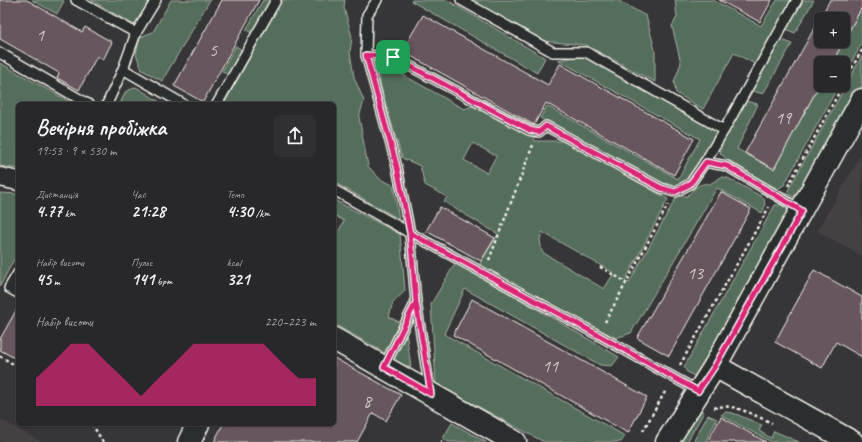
<!DOCTYPE html>
<html lang="uk">
<meta charset="utf-8">
<style>
body{margin:0;font-family:Caveat,sans-serif;background:#303032;color:#f1f3f6;height:100vh;display:flex;flex-direction:column;font-size:15px;white-space:nowrap}
*{box-sizing:border-box;margin:0}
p{font-size:13px;color:#a5a6a8}
.icon{flex:none;width:22px;height:22px;fill:none;stroke:currentColor;stroke-width:2;stroke-linecap:round;stroke-linejoin:round}
.map{position:relative;flex:1;overflow:hidden}
.sheet{position:absolute;left:16px;top:102px;width:320px;height:324px;display:flex;flex-direction:column;background:#28282a;border-radius:6px;box-shadow:0 1px 3px #0004,0 0 0 1px #444447}
.sheet>*{flex:none}
.tools{position:absolute;left:814px;top:12px;display:grid;gap:8px}
.tools a{display:grid;place-items:center;width:36px;height:36px;border-radius:6px;background:#28282a;box-shadow:0 1px 3px #0004,0 0 0 1px #444447;font-size:20px}
.pin{position:absolute;display:grid;place-items:center;width:34px;height:34px;color:#fff;margin:-17px;border-radius:8px;box-shadow:0 2px 6px #0006}
.round{display:grid;place-items:center;flex:none;width:42px;height:42px;border-radius:6px;background:#303032}
.headline{display:flex;align-items:center;justify-content:space-between;height:68px;padding:0 20px}
h1{font-size:22px;font-weight:700;line-height:30px}
.stats{display:grid;grid-template-columns:repeat(3,1fr);gap:6px;height:68px;padding:4px 20px}
.stats div{display:grid;align-content:center}
.stats b{font-size:17px;font-weight:700}
.stats small{font-size:11px;font-weight:400}
.stats p{font-size:11px}
.chart{height:112px;padding:8px 20px}
.chart p{display:flex;justify-content:space-between}
.chart svg{width:100%;height:72px;margin-top:4px;fill:#db2777;opacity:.7}
.map>svg:first-child{display:block}
.built{fill:#453f43}
.green{fill:#546e5c;stroke:#a4b0a2;fill-rule:evenodd}
.building{fill:#68565e;stroke:#f4f1e8;fill-rule:evenodd}
.lines{fill:none;stroke-linecap:round;stroke-linejoin:round}
.lane-casing{stroke:#f4f1e8;stroke-width:12}
.street-casing{stroke:#f4f1e8;stroke-width:21}
.secondary-casing{stroke:#f4f1e8;stroke-width:25}
.path{stroke:#f4f1e8;stroke-width:2.5;stroke-dasharray:3 3;stroke-linecap:butt}
.lane{stroke:#2a2d2e;stroke-width:9}
.street{stroke:#2a2d2e;stroke-width:18}
.secondary{stroke:#2a2d2e;stroke-width:22}
.route-casing{stroke:#fff;stroke-width:8}
.route{stroke:#db2777;stroke-width:5}
.labels{text-anchor:middle;stroke-width:3.5;stroke-linejoin:round;paint-order:stroke}
.number-label{font-size:18px;fill:#d1cac6}
</style>
<div class="map">
<svg width="862" height="442" viewBox="0 0 862 442">
<rect width="100%" height="100%" fill="#363538"/>
<filter id="ink" filterUnits="userSpaceOnUse"><feTurbulence type="fractalNoise" baseFrequency=".025" numOctaves="2"/><feDisplacementMap in="SourceGraphic" scale="8" xChannelSelector="R" yChannelSelector="G"/><feConvolveMatrix kernelMatrix="1 2 1 2 8 2 1 2 1" color-interpolation-filters="sRGB"/></filter>
<g filter="url(#ink)">
<g class="built">
<polygon points="862,153 862,256 817,231"/>
<polygon points="0,419 42,442 0,442"/>
</g>
<g class="green">
<polygon points="32,0 62,0 64,1 57,14"/>
<polygon points="91,0 151,0 136,26"/>
<polygon points="171,0 210,0 162,81 142,70 136,54 140,37 153,32"/>
<polygon points="263,0 270,0 252,33 246,30"/>
<polygon points="282,0 345,0 344,8 352,37 350,52 354,77 364,101 359,117 368,166 380,179 393,185 399,219 334,182 334,104 224,104"/>
<polygon points="412,0 447,0 545,58 537,73 411,1"/>
<polygon points="463,0 617,0 646,16 655,50 655,82 586,45 543,41 505,19"/>
<polygon points="675,0 713,0 761,26 777,0 792,0 755,64 734,53 703,109 676,93 674,82 681,63 672,26 677,17"/>
<polygon points="802,0 814,0 795,33 786,29"/>
<polygon points="862,7 862,43 843,78 843,63 832,63"/>
<polygon points="780,39 792,44 763,94 750,90"/>
<polygon points="236,46 242,50 228,75 222,71"/>
<polygon points="586,55 719,131 688,182 674,189 661,185 540,118 547,106 678,179 700,139 558,60"/>
<polygon points="862,56 862,86 802,195 795,197 786,194"/>
<path d="M380 62 464 109 475 105 533 135 535 141H566L668 199 625 281 629 283 677 196H687C694 189 699 182 710 184L721 177 728 178 764 198C765 204 765 208 762 213L717 188 631 333 616 338 478 267 498 234 444 202 447 197 425 185 420 166 402 158 380 85ZM473 143 496 156 487 173 464 160ZM542 232 614 273 604 289 542 252 540 240Z"/>
<polygon points="0,63 74,104 18,104 18,169 0,166"/>
<polygon points="821,82 821,85 839,85 784,185 778,189 729,162 720,153 723,140 745,101 758,104 737,149 774,169"/>
<polygon points="136,87 163,104 120,104 125,92"/>
<polygon points="0,193 18,194 18,252 0,286"/>
<polygon points="334,200 400,234 402,255 405,291 393,302 389,317 405,325 411,367 387,361 382,351 334,324 334,240 344,221 334,215"/>
<polygon points="775,205 782,205 790,210 703,375 694,376 687,372 684,367"/>
<polygon points="456,262 619,357 612,366 600,365 465,289 444,334 625,436 621,442 544,442 436,384 431,304"/>
<polygon points="698,409 704,412 687,442 677,442"/>
<polygon points="725,412 733,413 762,425 759,431 771,438 774,431 799,442 771,442 721,415"/>
<polygon points="708,415 717,419 705,442 693,442"/>
<polygon points="452,423 486,442 448,442 443,438"/>
</g>
<g class="building">
<polygon points="0,0 27,0 82,32 85,27 112,42 103,60 97,56 79,90 57,78 59,73 0,39"/>
<polygon points="222,0 259,0 203,102 174,86"/>
<polygon points="719,0 772,0 760,22"/>
<path d="M830 0H862V7L832 63H821V82L774 169 745 153ZM821 19H843V41H821Z"/>
<polygon points="423,15 548,85 560,64 694,139 674,175 546,103 534,125 402,51"/>
<polygon points="721,192 751,209 669,356 637,338"/>
<polygon points="440,207 495,238 481,261 426,231"/>
<polygon points="814,270 862,297 862,357 836,342 822,368 775,342"/>
<polygon points="472,299 647,397 628,433 453,335"/>
<polygon points="18,307 18,360 0,350 0,339"/>
<polygon points="334,358 401,395 386,421 373,413 357,442 214,442 223,424 334,424"/>
<polygon points="721,417 766,442 707,442"/>
</g>
<g class="lines">
<defs>
<g id="lane">
<polyline points="76,0 136,33"/>
<polyline points="377,0 367,15 366,55 397,167 410,233 416,302 430,391"/>
<polyline points="461,0 553,52 586,52 724,130 705,162 727,166 801,210"/>
<polyline points="0,53 88,104"/>
<polyline points="366,55 393,57 529,130 539,132 546,126 661,188 675,192 690,184 705,162"/>
<polyline points="123,69 183,104"/>
<polyline points="107,104 123,69 136,33 156,0"/>
<polyline points="217,104 276,0"/>
<polyline points="724,130 797,0"/>
<polyline points="334,190 410,233 598,335 698,391"/>
<polyline points="18,273 9,288 18,293"/>
<polyline points="384,367 416,302"/>
</g>
<polyline id="street" points="0,177 18,181"/>
<g id="secondary">
<polyline points="334,339 515,442"/>
<polyline points="715,366 852,442"/>
<polyline points="189,442 198,424"/>
<polyline points="667,442 715,366 862,100"/>
</g>
</defs>
<use href="#lane" class="lane-casing"/>
<use href="#street" class="street-casing"/>
<use href="#secondary" class="secondary-casing"/>
<g class="path">
<polyline points="843,84 862,50"/>
<polyline points="788,186 843,85"/>
<polyline points="489,260 533,145"/>
<polyline points="600,267 626,282"/>
<polyline points="605,322 668,205"/>
<polyline points="0,356 18,367"/>
<polyline points="680,365 769,207"/>
<path d="M714 408C733 402 755 416 772 423"/>
<polyline points="92,424 103,442"/>
<polyline points="643,431 666,390"/>
<polyline points="441,441 442,442"/>
</g>
<use href="#lane" class="lane"/>
<use href="#street" class="street"/>
<use href="#secondary" class="secondary"/>
</g>
</g>
<g class="lines" filter="url(#ink)">
<defs>
<polyline id="route" points="393,57 366,55 397,167 410,233 416,302 384,367 431,394 416,302 410,233 598,335 698,391 715,366 802,211 727,166 706,162 690,184 675,192 661,188 546,126 539,132 530,130 393,57"/>
</defs>
<use href="#route" class="route-casing"/>
<use href="#route" class="route"/>
</g>
<g class="labels">
<g class="number-label">
<text x="40" y="41">1</text>
<text x="213" y="56">5</text>
<text x="783" y="124">19</text>
<text x="695" y="279">13</text>
<text x="550" y="372">11</text>
<text x="367" y="407">8</text>
</g>
</g>
</svg>
<div class="tools">
<a>+</a>
<a>−</a>
</div>
<div class="pin" style="left:393px;top:57px;background:#1e9e55"><svg class="icon" aria-label="arrive" viewBox="0 0 24 24"><path d="M6 21V4h12l-3 4 3 4H6"/></svg></div>
<section class="sheet">
<div class="headline"><div><h1>Вечірня пробіжка</h1><p>19:53 · 9 × 530 m</p></div><a class="round"><svg class="icon" aria-label="share" viewBox="0 0 24 24"><path d="M12 15V3M7 8l5-5 5 5M5 13v7h14v-7"/></svg></a></div>
<div class="stats">
<div><p>Дистанція</p><b>4.77<small> km</small></b></div>
<div><p>Час</p><b>21:28</b></div>
<div><p>Темп</p><b>4:30<small> /km</small></b></div>
</div>
<div class="stats">
<div><p>Набір висоти</p><b>45<small> m</small></b></div>
<div><p>Пульс</p><b>141<small> bpm</small></b></div>
<div><p>kcal</p><b>321</b></div>
</div>
<div class="chart"><p><span>Набір висоти</span>220–223 m</p>
<svg viewBox="0 0 160 44" preserveAspectRatio="none"><path d="M0 44V27L10 17L20 6L30 6L40 17L50 27L60 38L70 27L80 17L90 6L100 6L110 6L120 6L130 6L140 17L150 27L160 27V44z"/></svg>
</div>
</section>
</div>
